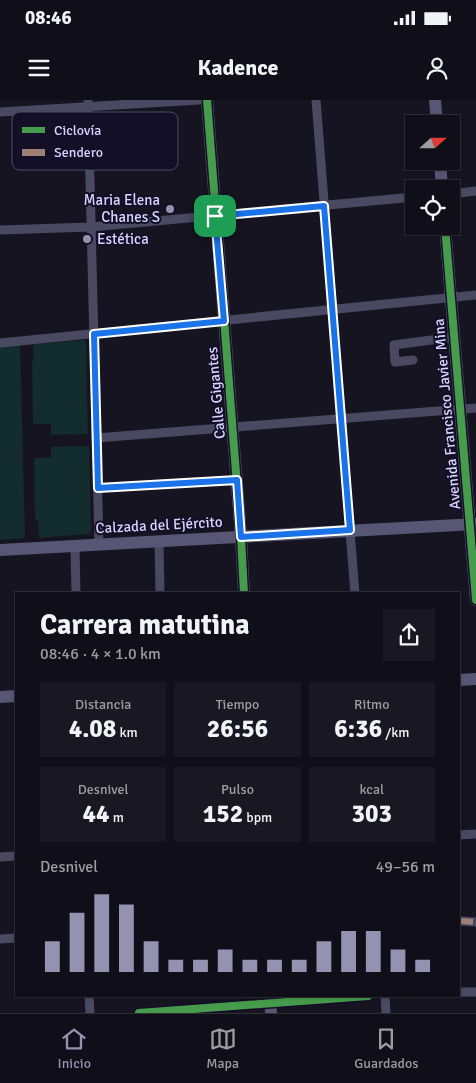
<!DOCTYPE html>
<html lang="es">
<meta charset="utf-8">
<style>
body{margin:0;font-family:Signika,sans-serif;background:#191822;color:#f1f3f6;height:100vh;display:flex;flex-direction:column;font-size:19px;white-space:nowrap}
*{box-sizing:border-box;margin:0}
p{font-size:16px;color:#9c9ca2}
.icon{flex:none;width:28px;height:28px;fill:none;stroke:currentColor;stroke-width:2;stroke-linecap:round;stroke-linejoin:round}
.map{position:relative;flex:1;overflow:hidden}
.panel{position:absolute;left:15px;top:492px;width:445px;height:405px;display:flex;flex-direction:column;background:#100f19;border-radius:0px;box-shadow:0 1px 4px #0004,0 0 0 1px #302f38}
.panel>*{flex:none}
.needle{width:32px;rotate:69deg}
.tools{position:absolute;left:405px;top:15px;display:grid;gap:10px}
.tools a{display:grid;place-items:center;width:55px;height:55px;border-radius:0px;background:#100f19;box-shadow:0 1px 4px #0004,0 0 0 1px #302f38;font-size:25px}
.pin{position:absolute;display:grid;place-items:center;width:42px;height:42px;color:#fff;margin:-21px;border-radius:10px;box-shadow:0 2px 8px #0006}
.round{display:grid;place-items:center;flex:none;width:52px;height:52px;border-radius:0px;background:#191822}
.summary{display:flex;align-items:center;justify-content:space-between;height:85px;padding:0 25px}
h1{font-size:28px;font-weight:700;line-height:38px}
.figures{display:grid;grid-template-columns:repeat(3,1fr);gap:8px;height:85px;padding:5px 25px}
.figures div{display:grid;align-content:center;border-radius:0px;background:#191822;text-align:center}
.figures b{font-size:25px;font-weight:700}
.figures small{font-size:14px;font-weight:400}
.figures p{font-size:14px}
.chart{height:140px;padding:10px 25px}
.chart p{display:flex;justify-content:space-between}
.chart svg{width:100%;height:90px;margin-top:5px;stroke:#9591b1;stroke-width:6}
.status{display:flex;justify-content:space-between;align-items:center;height:35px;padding:0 25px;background:#100f19;direction:ltr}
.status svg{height:14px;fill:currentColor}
header{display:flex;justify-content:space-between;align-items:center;height:65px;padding:0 25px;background:#100f19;font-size:22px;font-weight:700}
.tab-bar{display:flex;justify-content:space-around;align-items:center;height:70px;border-top:1px solid #302f38;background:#100f19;font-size:14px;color:#9c9ca2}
.tab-bar a{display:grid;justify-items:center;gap:2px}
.tab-bar .selected{color:#9591b1}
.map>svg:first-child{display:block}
.green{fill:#132c2d}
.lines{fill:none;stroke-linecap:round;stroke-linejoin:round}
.street{stroke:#4a4962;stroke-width:9}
.secondary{stroke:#575674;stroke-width:12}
.quiet{stroke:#9e8076;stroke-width:6;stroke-dasharray:12 6;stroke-linecap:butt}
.cycleway-casing{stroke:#130f26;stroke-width:11}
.cycleway{stroke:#469c4c;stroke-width:8}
.route-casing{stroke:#fff;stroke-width:10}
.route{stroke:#1a73e8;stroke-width:6}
.poi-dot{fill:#9591b1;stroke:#130f26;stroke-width:2}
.labels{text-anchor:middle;stroke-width:4;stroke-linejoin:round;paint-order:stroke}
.poi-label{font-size:15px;fill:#d9d4ff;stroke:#130f26;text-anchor:end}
.street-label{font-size:15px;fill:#d9d4ff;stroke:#130f26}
.key{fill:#130f26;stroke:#4e4a67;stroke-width:1}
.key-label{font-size:14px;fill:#d9d4ff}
</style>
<div class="status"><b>08:46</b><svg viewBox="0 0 49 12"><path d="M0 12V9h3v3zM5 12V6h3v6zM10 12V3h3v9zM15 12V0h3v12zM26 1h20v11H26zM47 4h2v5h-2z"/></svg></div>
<header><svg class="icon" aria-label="menu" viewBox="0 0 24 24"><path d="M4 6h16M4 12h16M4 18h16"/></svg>Kadence<svg class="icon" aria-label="person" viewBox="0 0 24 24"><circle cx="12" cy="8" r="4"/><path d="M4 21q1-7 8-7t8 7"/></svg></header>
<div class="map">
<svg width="476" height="913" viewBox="0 0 476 913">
<rect width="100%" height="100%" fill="#161421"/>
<g class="green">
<polygon points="86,240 88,334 51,335 51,324 33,324 32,261 34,261 33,244"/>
<polygon points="20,244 25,438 0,440 0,246"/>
<polygon points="89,346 91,431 89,434 39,438 38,420 35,420 34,358 51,358 51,347"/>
</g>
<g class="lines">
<g class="street">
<polyline points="88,0 99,445"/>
<polyline points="316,0 355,494"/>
<polyline points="0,12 199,0"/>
<polyline points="451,94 476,91"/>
<polyline points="0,130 91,127 414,97"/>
<polyline points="0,243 476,195"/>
<polyline points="413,260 395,262 394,245 454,237"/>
<polyline points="96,338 476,308"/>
<polyline points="98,388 237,380"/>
<polyline points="159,441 160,494"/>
<polyline points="75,446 76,494"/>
<polyline points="459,735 476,734"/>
<polyline points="0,757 16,756"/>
<polyline points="461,821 476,822"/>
<polyline points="0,839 16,838"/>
<polyline points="459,892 476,892"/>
<polyline points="89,896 90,913"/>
<polyline points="385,896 386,913"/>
<polyline points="139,913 368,896"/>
</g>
<g class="secondary">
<polyline points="207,0 241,437 244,494"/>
<polyline points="435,0 437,24"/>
<polyline points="440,61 442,89"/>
<polyline points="445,126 476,500"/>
<polyline points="0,450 476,424"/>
<polyline points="459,580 476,579"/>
<polyline points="0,597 16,596"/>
<polyline points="270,896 271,913"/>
</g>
<polyline class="quiet" points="461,821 476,822"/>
<defs>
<g id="cycleway">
<polyline points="207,0 241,437 244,494"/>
<polyline points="445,126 476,500"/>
<polyline points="139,913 368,896"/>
</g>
</defs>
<use href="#cycleway" class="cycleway-casing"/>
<use href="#cycleway" class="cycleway"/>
</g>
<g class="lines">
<defs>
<polygon id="route" points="324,106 350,430 241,437 237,380 98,388 94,234 224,221 215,116"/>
</defs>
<use href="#route" class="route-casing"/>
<use href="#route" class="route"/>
</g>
<g class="poi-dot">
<circle cx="170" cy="109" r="5"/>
<circle cx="87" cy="139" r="5"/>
</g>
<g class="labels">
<g class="poi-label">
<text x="160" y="105">Maria Elena<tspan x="160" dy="17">Chanes S</tspan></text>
<text x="97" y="144" text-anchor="start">Estética</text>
</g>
<g class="street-label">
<text transform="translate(216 293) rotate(-95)" y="5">Calle Gigantes</text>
<text transform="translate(447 314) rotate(-95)" y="5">Avenida Francisco Javier Mina</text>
<text transform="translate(159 425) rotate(-3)" y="5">Calzada del Ejército</text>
</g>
</g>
<rect x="12" y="12" width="166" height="58" rx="8" class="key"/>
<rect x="22" y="27" width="23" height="6" fill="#469c4c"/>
<rect x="22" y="49" width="23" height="7" fill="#9e8076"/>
<g class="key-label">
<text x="54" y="35">Ciclovía</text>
<text x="54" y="57">Sendero</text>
</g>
</svg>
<div class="tools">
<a><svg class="needle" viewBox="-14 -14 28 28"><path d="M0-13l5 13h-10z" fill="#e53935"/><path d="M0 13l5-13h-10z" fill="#9c9ca2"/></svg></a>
<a><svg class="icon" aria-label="locate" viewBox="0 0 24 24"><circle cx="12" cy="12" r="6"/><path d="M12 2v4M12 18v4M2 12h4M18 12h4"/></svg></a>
</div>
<div class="pin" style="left:215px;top:116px;background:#1e9e55"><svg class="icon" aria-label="arrive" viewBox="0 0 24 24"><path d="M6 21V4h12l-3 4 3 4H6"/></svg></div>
<section class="panel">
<div class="summary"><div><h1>Carrera matutina</h1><p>08:46 · 4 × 1.0 km</p></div><a class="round"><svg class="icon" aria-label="share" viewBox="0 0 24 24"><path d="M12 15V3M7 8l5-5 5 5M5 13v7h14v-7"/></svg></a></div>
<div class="figures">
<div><p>Distancia</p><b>4.08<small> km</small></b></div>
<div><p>Tiempo</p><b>26:56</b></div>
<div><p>Ritmo</p><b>6:36<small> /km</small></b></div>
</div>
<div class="figures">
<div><p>Desnivel</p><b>44<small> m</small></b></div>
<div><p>Pulso</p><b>152<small> bpm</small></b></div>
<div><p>kcal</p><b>303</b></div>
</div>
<div class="chart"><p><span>Desnivel</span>49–56 m</p>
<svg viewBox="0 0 160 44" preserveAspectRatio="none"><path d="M5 44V29M15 44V15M25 44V6M35 44V11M45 44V29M55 44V38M65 44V38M75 44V33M85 44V38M95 44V38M105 44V38M115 44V29M125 44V24M135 44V24M145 44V33M155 44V38"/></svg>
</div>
</section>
</div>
<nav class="tab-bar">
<a class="selected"><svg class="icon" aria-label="home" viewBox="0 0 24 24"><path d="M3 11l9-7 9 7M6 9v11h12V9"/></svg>Inicio</a>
<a><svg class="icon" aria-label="map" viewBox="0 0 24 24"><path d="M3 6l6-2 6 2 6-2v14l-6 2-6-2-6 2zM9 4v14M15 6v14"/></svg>Mapa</a>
<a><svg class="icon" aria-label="saved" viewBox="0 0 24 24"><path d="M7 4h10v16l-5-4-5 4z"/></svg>Guardados</a>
</nav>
